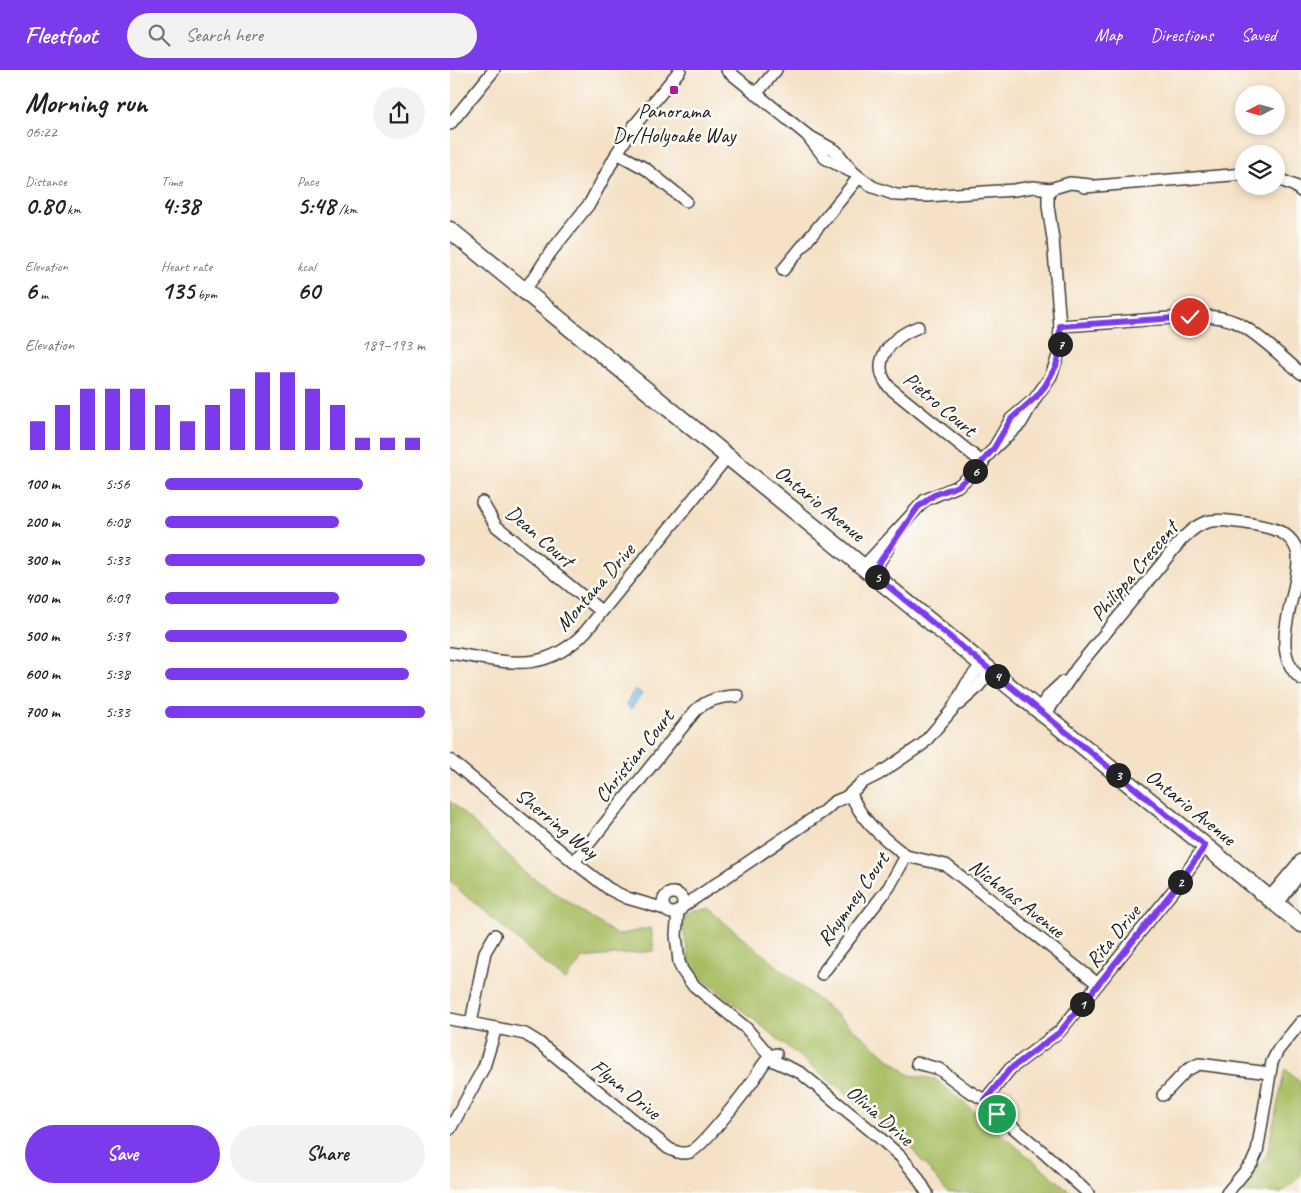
<!DOCTYPE html>
<meta charset="utf-8">
<style>
body{margin:0;font-family:Caveat,sans-serif;background:#f2f2f2;color:#222;height:100vh;display:flex;flex-direction:column;font-size:19px;white-space:nowrap}
*{box-sizing:border-box;margin:0}
p{font-size:16px;color:#767676}
.icon{flex:none;width:28px;height:28px;fill:none;stroke:currentColor;stroke-width:2;stroke-linecap:round;stroke-linejoin:round}
.map{position:relative;flex:1;overflow:hidden}
.details{display:flex;flex-direction:column;background:#fff;width:450px}
.details>*{flex:none}
.needle{width:32px;rotate:264deg}
.controls{position:absolute;left:785px;top:15px;display:grid;gap:10px}
.controls a{display:grid;place-items:center;width:50px;height:50px;border-radius:50%;background:#fff;box-shadow:0 2px 8px #0003;font-size:25px}
.pin{position:absolute;display:grid;place-items:center;width:42px;height:42px;color:#fff;margin:-21px;border:2px solid #fff;border-radius:50%;box-shadow:0 1px 5px #0007}
.km{position:absolute;width:25px;height:25px;margin:-12px;border-radius:50%;background:#222;color:#fff;font-size:14px;line-height:25px;text-align:center}
.round{display:grid;place-items:center;flex:none;width:52px;height:52px;border-radius:26px;background:#f2f2f2}
.summary{display:flex;align-items:center;justify-content:space-between;height:85px;padding:0 25px}
h1{font-size:28px;font-weight:700;line-height:38px}
.stats{display:grid;grid-template-columns:repeat(3,1fr);gap:8px;height:85px;padding:5px 25px}
.stats div{display:grid;align-content:center}
.stats b{font-size:25px;font-weight:700}
.stats small{font-size:14px;font-weight:400}
.stats p{font-size:14px}
.chart{height:140px;padding:10px 25px}
.chart p{display:flex;justify-content:space-between}
.chart svg{width:100%;height:90px;margin-top:5px;stroke:#7c3aed;stroke-width:6}
.action{display:flex;gap:10px;margin-top:auto;padding:10px 25px}
.action a{flex:1;height:58px;border-radius:30px;background:#7c3aed;color:#fff;font-size:20px;font-weight:700;line-height:58px;text-align:center}
.action a+a{background:#f2f2f2;color:#222}
ul{padding:0 25px;list-style:none;font-size:16px}
li{display:grid;grid-template-columns:80px 60px 1fr;align-items:center;height:38px}
li i{height:12px;border-radius:6px;background:#7c3aed}
header{display:flex;align-items:center;gap:30px;box-sizing:border-box;height:70px;padding:0 25px;background:#7c3aed;color:#fff}
header strong{font-size:24px}
nav{display:flex;gap:28px;margin-inline-start:auto;font-size:18px}
.search{width:350px;height:45px;background:#f2f2f2;display:flex;align-items:center;gap:12px;box-sizing:border-box;padding:0 18px;border-radius:28px;color:#767676;font-size:19px}
main{display:flex;flex:1;min-height:0}
.map>svg:first-child{display:block}
.green{fill:#a7bd62;stroke:#626c3f}
.water{fill:#6ebce8;stroke:#456c82}
.lines{fill:none;stroke-linecap:round;stroke-linejoin:round}
.street-casing{stroke:#3c3a36;stroke-width:14}
.secondary-casing{stroke:#3c3a36;stroke-width:19}
.street{stroke:#fff;stroke-width:11}
.secondary{stroke:#fff;stroke-width:16}
.route-casing{stroke:#fff;stroke-width:10}
.route{stroke:#7c3aed;stroke-width:6}
.poi-dot{fill:#b5179e;stroke:#fdfcf7;stroke-width:2}
.labels{text-anchor:middle;stroke-width:5;stroke-linejoin:round;paint-order:stroke}
.poi-label{font-size:21px;fill:#1c1c1c;stroke:#fdfcf7}
.street-label{font-size:21px;fill:#1c1c1c;stroke:#fdfcf7}
</style>
<header>
<strong>Fleetfoot</strong>
<div class="search"><svg class="icon" aria-label="search" viewBox="0 0 24 24"><circle cx="10" cy="10" r="6"/><path d="M15 15l6 6"/></svg>Search here</div>
<nav><a>Map</a><a>Directions</a><a>Saved</a></nav>
</header>
<main>
<section class="details">
<div class="summary"><div><h1>Morning run</h1><p>06:22</p></div><a class="round"><svg class="icon" aria-label="share" viewBox="0 0 24 24"><path d="M12 15V3M7 8l5-5 5 5M5 13v7h14v-7"/></svg></a></div>
<div class="stats">
<div><p>Distance</p><b>0.80<small> km</small></b></div>
<div><p>Time</p><b>4:38</b></div>
<div><p>Pace</p><b>5:48<small> /km</small></b></div>
</div>
<div class="stats">
<div><p>Elevation</p><b>6<small> m</small></b></div>
<div><p>Heart rate</p><b>135<small> bpm</small></b></div>
<div><p>kcal</p><b>60</b></div>
</div>
<div class="chart"><p><span>Elevation</span>189–193 m</p>
<svg viewBox="0 0 160 44" preserveAspectRatio="none"><path d="M5 44V30M15 44V22M25 44V14M35 44V14M45 44V14M55 44V22M65 44V30M75 44V22M85 44V14M95 44V6M105 44V6M115 44V14M125 44V22M135 44V38M145 44V38M155 44V38"/></svg>
</div>
<ul>
<li><b>100 m</b>5:56<i style="width:76%"></i></li>
<li><b>200 m</b>6:08<i style="width:67%"></i></li>
<li><b>300 m</b>5:33<i style="width:100%"></i></li>
<li><b>400 m</b>6:09<i style="width:67%"></i></li>
<li><b>500 m</b>5:39<i style="width:93%"></i></li>
<li><b>600 m</b>5:38<i style="width:94%"></i></li>
<li><b>700 m</b>5:33<i style="width:100%"></i></li>
</ul>
<div class="action"><a>Save</a><a>Share</a></div>
</section>
<div class="map">
<svg width="851" height="1123" viewBox="0 0 851 1123">
<rect width="100%" height="100%" fill="#fdfcf7"/>
<filter id="ink" filterUnits="userSpaceOnUse"><feTurbulence type="fractalNoise" baseFrequency=".02" numOctaves="2"/><feDisplacementMap in="SourceGraphic" scale="10" xChannelSelector="R" yChannelSelector="G"/><feConvolveMatrix kernelMatrix="1 2 1 2 8 2 1 2 1" color-interpolation-filters="sRGB"/></filter>
<filter id="wash" filterUnits="userSpaceOnUse"><feTurbulence type="fractalNoise" baseFrequency=".0096" numOctaves="4" result="noise"/><feDisplacementMap in="SourceGraphic" scale="20" xChannelSelector="R" yChannelSelector="G"/><feGaussianBlur stdDeviation="1.12" result="paint"/><feColorMatrix in="noise" values="0 0 0 0 0 0 0 0 0 0 0 0 0 0 0 0 0 1.4 0 .05"/><feComposite in="paint" operator="in"/></filter>
<g filter="url(#wash)">
<rect width="100%" height="100%" fill="#f4e1c6"/>
<g class="green">
<polygon points="0,731 76,803 167,865 201,858 204,881 133,888 115,911 0,812"/>
<polygon points="257,838 459,1005 485,1009 622,1123 498,1123 457,1073 241,899 231,848"/>
<polygon points="835,999 851,1013 851,1105 832,1123 786,1123 817,1085"/>
</g>
<polygon class="water" points="185,619 192,624 181,639 176,634"/>
</g>
<g filter="url(#ink)">
<g class="lines">
<defs>
<g id="street">
<polyline points="277,0 357,65 375,88 400,101"/>
<polyline points="306,24 326,0"/>
<polyline points="0,54 44,0"/>
<polyline points="357,65 386,81 403,102 409,107 423,117 446,125 477,126 564,120 583,117 600,119 620,113 640,115"/>
<polyline points="167,83 196,99 236,131"/>
<polyline points="826,108 845,116 851,121"/>
<polyline points="634,117 794,104"/>
<polyline points="333,200 409,107"/>
<polyline points="74,220 86,205 100,183 140,133 167,83 184,56 230,0"/>
<path d="M610 256C641 254 673 252 705 249 731 248 760 242 785 252 803 259 834 289 851 303"/>
<path d="M468 257C442 267 417 292 440 318L533 393"/>
<polyline points="544,378 571,353 586,327 601,306 609,283 610,256 603,169 598,136 598,126 600,119"/>
<polyline points="32,432 46,456 151,541"/>
<polyline points="414,496 475,430 508,416 521,405 544,378 561,349 581,332"/>
<polyline points="422,503 439,477"/>
<path d="M0 583C55 591 93 607 136 561L278 386"/>
<polyline points="509,634 526,619 541,601"/>
<polyline points="588,640 600,624 613,612"/>
<path d="M595 645 627 598 732 469C740 461 749 453 761 451 772 449 784 452 796 453 817 457 842 459 848 484 851 523 815 578 851 609"/>
<polyline points="0,690 124,792 159,819 177,828 215,839"/>
<polyline points="456,786 496,795 648,914"/>
<path d="M124 792 246 640C258 629 272 626 288 626"/>
<circle cx="223" cy="833" r="10"/>
<polyline points="819,828 851,790"/>
<polyline points="827,835 851,802"/>
<polyline points="232,837 374,741 384,732 396,727 413,712 429,704 473,674 502,640 517,613 532,594"/>
<polyline points="228,841 226,865 229,892 232,900 242,914 296,958 324,991 351,1003 431,1069 451,1087 466,1105 477,1123"/>
<path d="M372 904 439 817 456 786C434 768 410 751 401 723"/>
<path d="M0 949 75 964 88 972 218 1078C225 1082 232 1085 240 1082 252 1078 295 1022 304 1009 311 999 314 989 326 984"/>
<polyline points="21,953 35,882 45,865"/>
<polyline points="467,993 489,999 517,1020 535,1030"/>
<polyline points="713,1025 737,1000 749,994 819,1003"/>
<polyline points="0,1059 34,997 46,958"/>
<polyline points="638,1123 594,1083 547,1044 535,1030 560,999 610,961 727,816 755,776"/>
<polyline points="777,1123 802,1093 807,1082 822,992 828,980 851,952"/>
</g>
<polyline id="secondary" points="0,160 851,854"/>
</defs>
<use href="#street" class="street-casing"/>
<use href="#secondary" class="secondary-casing"/>
<use href="#street" class="street"/>
<use href="#secondary" class="secondary"/>
</g>
</g>
<g class="lines" filter="url(#ink)">
<defs>
<polyline id="route" points="547,1044 535,1030 560,999 610,962 727,816 755,776 422,503 468,437 484,425 508,416 521,405 544,378 561,349 586,327 595,316 606,296 609,283 610,256 740,247"/>
</defs>
<use href="#route" class="route-casing"/>
<use href="#route" class="route"/>
</g>
<rect class="poi-dot" x="219" y="15" width="10" height="10" rx="2.5"/>
<g class="labels">
<g class="poi-label">
<text x="224" y="48">Panorama<tspan x="224" dy="24">Dr/Holyoake Way</tspan></text>
</g>
<g class="street-label">
<text transform="translate(490 334) rotate(40)" y="7">Pietro Court</text>
<text transform="translate(370 433) rotate(39)" y="7">Ontario Avenue</text>
<text transform="translate(90 466) rotate(41)" y="7">Dean Court</text>
<text transform="translate(684 501) rotate(-50)" y="7">Philippa Crescent</text>
<text transform="translate(145 517) rotate(-49)" y="7">Montana Drive</text>
<text transform="translate(184 686) rotate(-51)" y="7">Christian Court</text>
<text transform="translate(741 737) rotate(39)" y="7">Ontario Avenue</text>
<text transform="translate(107 753) rotate(39)" y="7">Sherring Way</text>
<text transform="translate(567 828) rotate(38)" y="7">Nicholas Avenue</text>
<text transform="translate(403 829) rotate(-55)" y="7">Rhymney Court</text>
<text transform="translate(663 866) rotate(-51)" y="7">Rita Drive</text>
<text transform="translate(176 1019) rotate(39)" y="7">Flynn Drive</text>
<text transform="translate(430 1045) rotate(41)" y="7">Olivia Drive</text>
</g>
</g>
</svg>
<div class="controls">
<a><svg class="needle" viewBox="-14 -14 28 28"><path d="M0-13l5 13h-10z" fill="#e53935"/><path d="M0 13l5-13h-10z" fill="#767676"/></svg></a>
<a><svg class="icon" aria-label="layers" viewBox="0 0 24 24"><path d="M12 4l9 5-9 5-9-5zM3 14l9 5 9-5"/></svg></a>
</div>
<div class="pin" style="left:547px;top:1044px;background:#1e9e55"><svg class="icon" aria-label="arrive" viewBox="0 0 24 24"><path d="M6 21V4h12l-3 4 3 4H6"/></svg></div>
<div class="pin" style="left:740px;top:247px;background:#d93025"><svg class="icon" aria-label="check" viewBox="0 0 24 24"><path d="M5 12l5 5 9-10"/></svg></div>
<b class="km" style="left:632px;top:934px">1</b>
<b class="km" style="left:730px;top:812px">2</b>
<b class="km" style="left:668px;top:705px">3</b>
<b class="km" style="left:547px;top:606px">4</b>
<b class="km" style="left:427px;top:507px">5</b>
<b class="km" style="left:525px;top:401px">6</b>
<b class="km" style="left:610px;top:274px">7</b>
</div>
</main>
